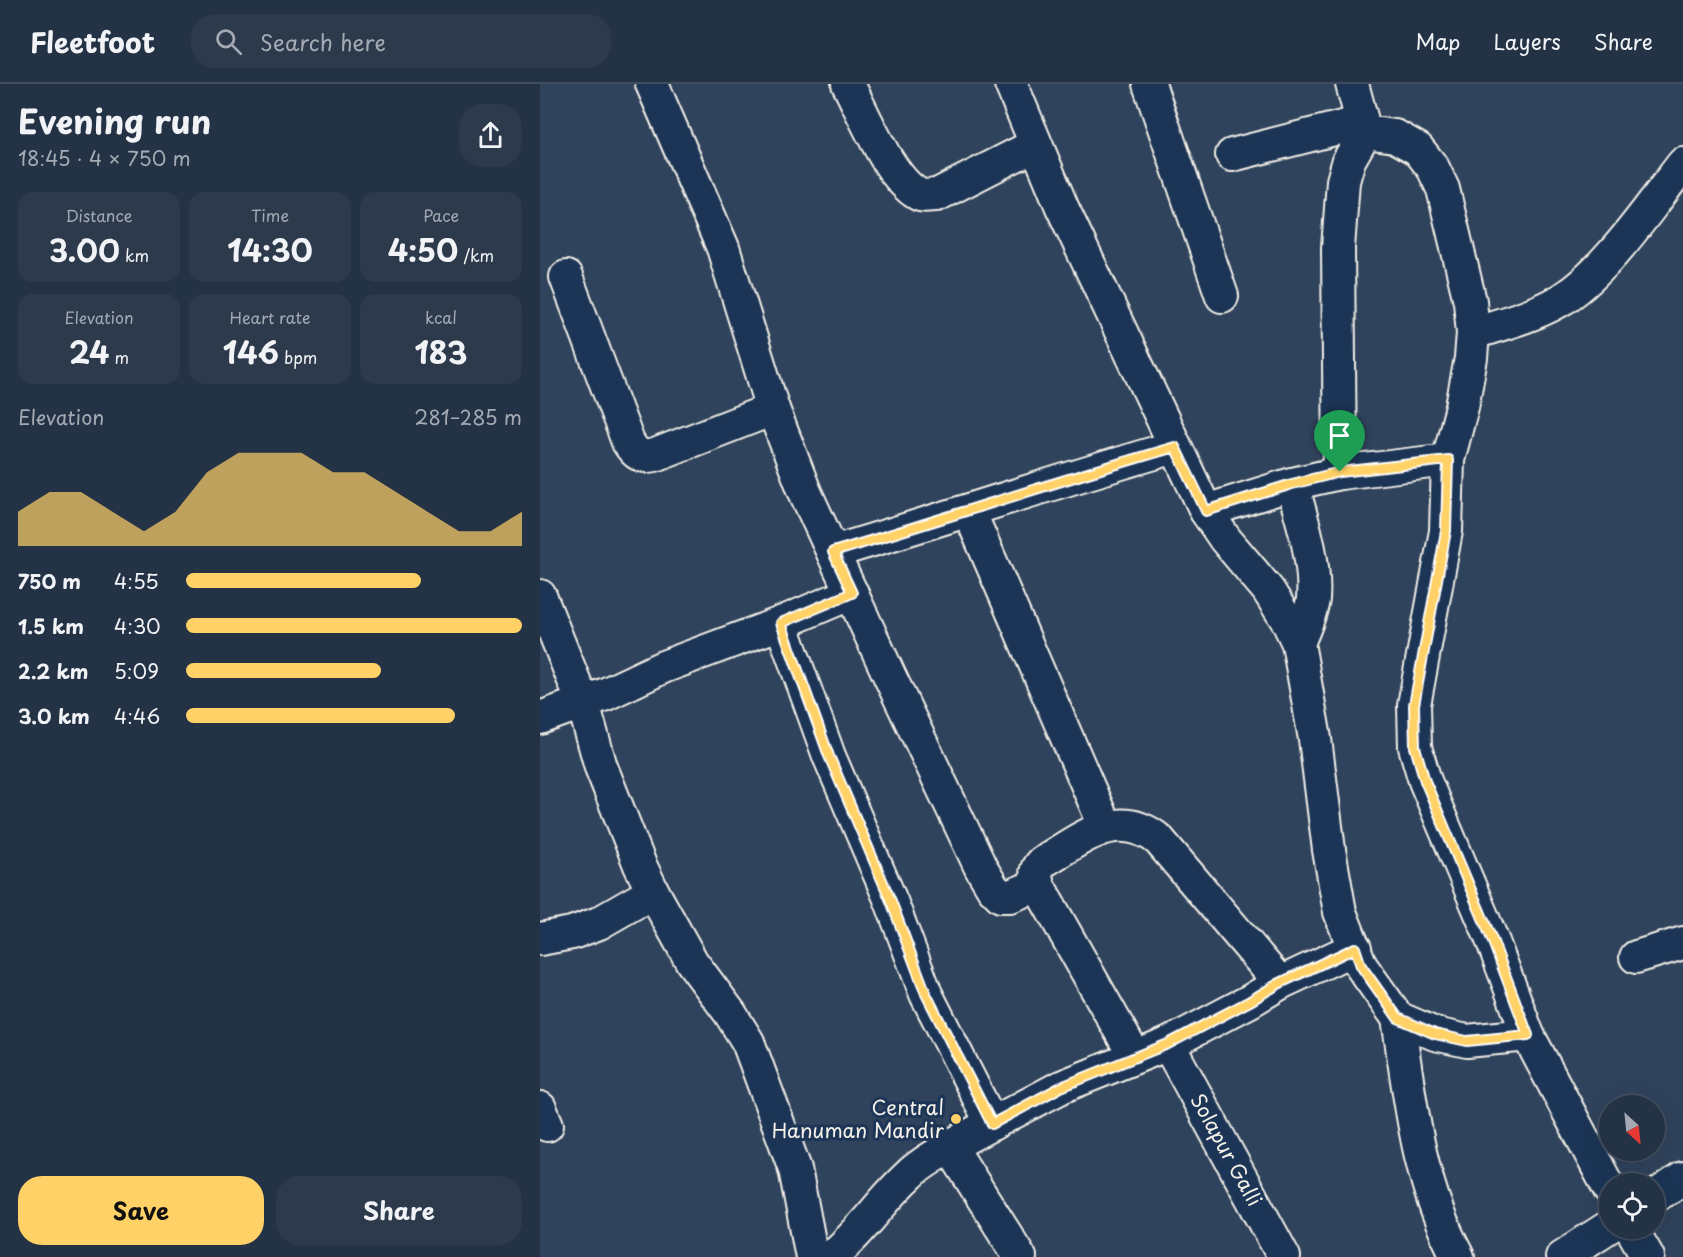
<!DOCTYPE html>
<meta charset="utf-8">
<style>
body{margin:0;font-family:"Playpen Sans",sans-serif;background:#2c3a4c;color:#f1f3f6;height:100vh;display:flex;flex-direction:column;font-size:22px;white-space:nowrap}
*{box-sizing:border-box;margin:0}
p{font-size:20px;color:#a3aab3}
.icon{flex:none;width:33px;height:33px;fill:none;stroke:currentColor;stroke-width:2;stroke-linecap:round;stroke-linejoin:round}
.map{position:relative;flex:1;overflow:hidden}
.side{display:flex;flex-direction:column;background:#243245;width:540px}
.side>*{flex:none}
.needle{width:39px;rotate:153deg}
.tools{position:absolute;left:1059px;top:1011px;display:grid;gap:12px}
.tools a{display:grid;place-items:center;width:66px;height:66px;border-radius:50%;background:#243245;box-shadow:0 6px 24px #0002,0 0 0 2px #414d5e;font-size:30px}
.pin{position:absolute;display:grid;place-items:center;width:51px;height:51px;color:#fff;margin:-62px -26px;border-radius:50% 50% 50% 0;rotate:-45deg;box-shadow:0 0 6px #0007}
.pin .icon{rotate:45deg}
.round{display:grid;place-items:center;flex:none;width:63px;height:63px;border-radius:24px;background:#2c3a4c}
.overview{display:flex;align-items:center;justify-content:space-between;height:102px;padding:0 18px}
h1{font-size:33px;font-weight:700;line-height:45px}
.stats{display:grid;grid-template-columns:repeat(3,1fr);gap:9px;height:102px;padding:6px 18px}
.stats div{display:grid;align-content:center;border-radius:15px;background:#2c3a4c;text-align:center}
.stats b{font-size:30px;font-weight:700}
.stats small{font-size:16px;font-weight:400}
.stats p{font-size:16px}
.chart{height:168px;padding:12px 18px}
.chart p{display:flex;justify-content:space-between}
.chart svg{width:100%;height:108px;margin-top:6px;fill:#ffd166;opacity:.7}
.primary-button{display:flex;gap:12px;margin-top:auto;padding:12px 18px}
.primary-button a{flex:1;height:69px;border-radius:24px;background:#ffd166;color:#111;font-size:24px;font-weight:700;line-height:69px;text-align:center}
.primary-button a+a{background:#2c3a4c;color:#f1f3f6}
ul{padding:0 18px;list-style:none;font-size:20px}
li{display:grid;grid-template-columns:96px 72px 1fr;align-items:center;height:45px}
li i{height:15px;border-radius:8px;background:#ffd166}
header{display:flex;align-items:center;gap:36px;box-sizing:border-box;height:84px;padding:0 30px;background:#243245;border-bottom:2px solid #414d5e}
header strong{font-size:28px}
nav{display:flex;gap:33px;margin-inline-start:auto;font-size:21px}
.search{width:420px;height:54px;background:#2c3a4c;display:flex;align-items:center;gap:15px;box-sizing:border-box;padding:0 21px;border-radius:24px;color:#a3aab3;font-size:22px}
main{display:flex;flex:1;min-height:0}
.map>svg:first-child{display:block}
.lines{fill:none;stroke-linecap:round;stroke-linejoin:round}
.minor-casing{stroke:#f4f1e8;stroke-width:36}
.minor{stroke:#1d3557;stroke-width:32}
.route-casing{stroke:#fff;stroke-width:12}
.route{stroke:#ffd166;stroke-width:8}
.poi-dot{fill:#ffd166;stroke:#1d3557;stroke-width:2}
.labels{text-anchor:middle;stroke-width:6;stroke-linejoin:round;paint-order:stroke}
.poi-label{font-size:20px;fill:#f4f1e8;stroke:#1d3557;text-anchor:end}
.street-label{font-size:20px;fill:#f4f1e8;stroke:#1d3557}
</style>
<header>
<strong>Fleetfoot</strong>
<div class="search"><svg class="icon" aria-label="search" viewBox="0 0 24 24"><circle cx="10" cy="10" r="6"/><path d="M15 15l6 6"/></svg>Search here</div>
<nav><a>Map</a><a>Layers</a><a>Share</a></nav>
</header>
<main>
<section class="side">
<div class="overview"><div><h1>Evening run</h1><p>18:45 · 4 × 750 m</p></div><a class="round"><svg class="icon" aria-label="share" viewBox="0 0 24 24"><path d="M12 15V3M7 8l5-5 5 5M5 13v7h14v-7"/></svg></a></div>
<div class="stats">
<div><p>Distance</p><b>3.00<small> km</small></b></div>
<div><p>Time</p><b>14:30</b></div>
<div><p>Pace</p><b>4:50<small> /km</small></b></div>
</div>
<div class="stats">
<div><p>Elevation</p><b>24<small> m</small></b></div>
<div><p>Heart rate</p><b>146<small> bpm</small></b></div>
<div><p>kcal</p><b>183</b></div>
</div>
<div class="chart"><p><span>Elevation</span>281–285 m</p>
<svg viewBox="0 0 160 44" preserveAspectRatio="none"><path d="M0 44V30L10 22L20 22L30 30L40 38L50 30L60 14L70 6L80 6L90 6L100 14L110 14L120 22L130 30L140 38L150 38L160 30V44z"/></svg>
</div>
<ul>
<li><b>750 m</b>4:55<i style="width:70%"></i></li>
<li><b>1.5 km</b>4:30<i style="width:100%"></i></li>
<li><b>2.2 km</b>5:09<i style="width:58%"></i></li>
<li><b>3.0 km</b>4:46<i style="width:80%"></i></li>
</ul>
<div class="primary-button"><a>Save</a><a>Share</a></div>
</section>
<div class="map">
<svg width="1143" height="1173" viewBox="0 0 1143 1173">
<rect width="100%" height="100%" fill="#30435c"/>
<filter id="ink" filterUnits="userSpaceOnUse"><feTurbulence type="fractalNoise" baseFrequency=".0167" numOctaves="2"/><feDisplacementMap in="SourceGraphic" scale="12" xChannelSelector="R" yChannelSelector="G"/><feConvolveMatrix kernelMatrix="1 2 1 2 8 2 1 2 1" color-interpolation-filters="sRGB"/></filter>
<g filter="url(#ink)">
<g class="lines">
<defs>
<g id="minor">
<polyline points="112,0 183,164 233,325 265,408 350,593 441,784 453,804 461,812 470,812 498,801"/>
<path d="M308 0C323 29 350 95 378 110 383 113 391 111 397 111L495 61"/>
<polyline points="471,0 522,123 666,427 685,455 728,506 748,538 758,559 775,655 789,766 800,828 821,882 858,934 895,950 927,957 988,951 1070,1106"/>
<polyline points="609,0 682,212"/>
<polyline points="812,0 825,48 855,52 878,65 893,84 903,105 930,217 933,249 931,274 922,323 908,376 906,447 874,621 875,663 885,697 953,858 988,951"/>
<polyline points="692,71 822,38"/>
<path d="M26 193 88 358C95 370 101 374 115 371L233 325"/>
<path d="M933 249C962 240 993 232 1019 217 1065 190 1110 122 1143 80"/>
<polyline points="800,389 908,376"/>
<path d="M752 400C762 436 776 477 773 515 771 530 764 545 758 559"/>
<polyline points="429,427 565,742"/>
<polyline points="666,427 752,400 800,389 798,164 803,97 809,76 825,48"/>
<path d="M293 468C407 434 520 396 635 363"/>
<polyline points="0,512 43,619 61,683 100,781 113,808 152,878 190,929 208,958 255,1085 272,1173"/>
<polyline points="241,539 312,509"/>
<polyline points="0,634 66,610 123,583 241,539 289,672 351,817 386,910 452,1040"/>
<polyline points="0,855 32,849 59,839 113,808"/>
<polyline points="1096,873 1143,859"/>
<path d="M858 934C870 1015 878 1100 918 1173"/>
<polyline points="628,960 744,1173"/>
<path d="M595 973 498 801C496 791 494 786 502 778 540 756 577 722 619 756L740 899"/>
<polyline points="0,1024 7,1041"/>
<polyline points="1114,1113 1143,1094"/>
<polyline points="1091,1144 1108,1173"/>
<path d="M291 1173C322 1148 340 1118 368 1092 379 1080 396 1072 410 1062"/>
<polyline points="480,1173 410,1062 521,1003 628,960 710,917 740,899 815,864"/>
<polyline points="1022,1173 1070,1142"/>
</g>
</defs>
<use href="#minor" class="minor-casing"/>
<use href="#minor" class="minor"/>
</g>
</g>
<g class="lines" filter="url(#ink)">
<defs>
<path id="route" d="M635 363 666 427 752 400 800 388 908 376 906 447 874 621 875 663 885 697 953 858 988 951 927 957 895 950 858 934 821 882 815 864 740 899 710 917 628 960 521 1003 452 1040 386 910 351 817 289 672 241 539 312 509 293 468C407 434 520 396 635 363Z"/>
</defs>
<use href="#route" class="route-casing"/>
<use href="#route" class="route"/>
</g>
<circle class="poi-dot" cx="416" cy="1035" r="6"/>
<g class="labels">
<g class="poi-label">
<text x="404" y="1031">Central<tspan x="404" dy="23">Hanuman Mandir</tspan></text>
</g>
<g class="street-label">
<text transform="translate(686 1066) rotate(61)" y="7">Solapur Galli</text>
</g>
</g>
</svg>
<div class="tools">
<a><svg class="needle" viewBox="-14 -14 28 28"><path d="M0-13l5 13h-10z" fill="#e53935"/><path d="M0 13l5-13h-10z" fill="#a3aab3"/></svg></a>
<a><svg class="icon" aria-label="locate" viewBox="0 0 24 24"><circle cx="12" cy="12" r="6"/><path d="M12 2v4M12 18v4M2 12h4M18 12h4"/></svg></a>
</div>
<div class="pin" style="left:800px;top:388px;background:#1e9e55"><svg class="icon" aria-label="arrive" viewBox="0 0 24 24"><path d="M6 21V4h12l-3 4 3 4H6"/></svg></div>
</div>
</main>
